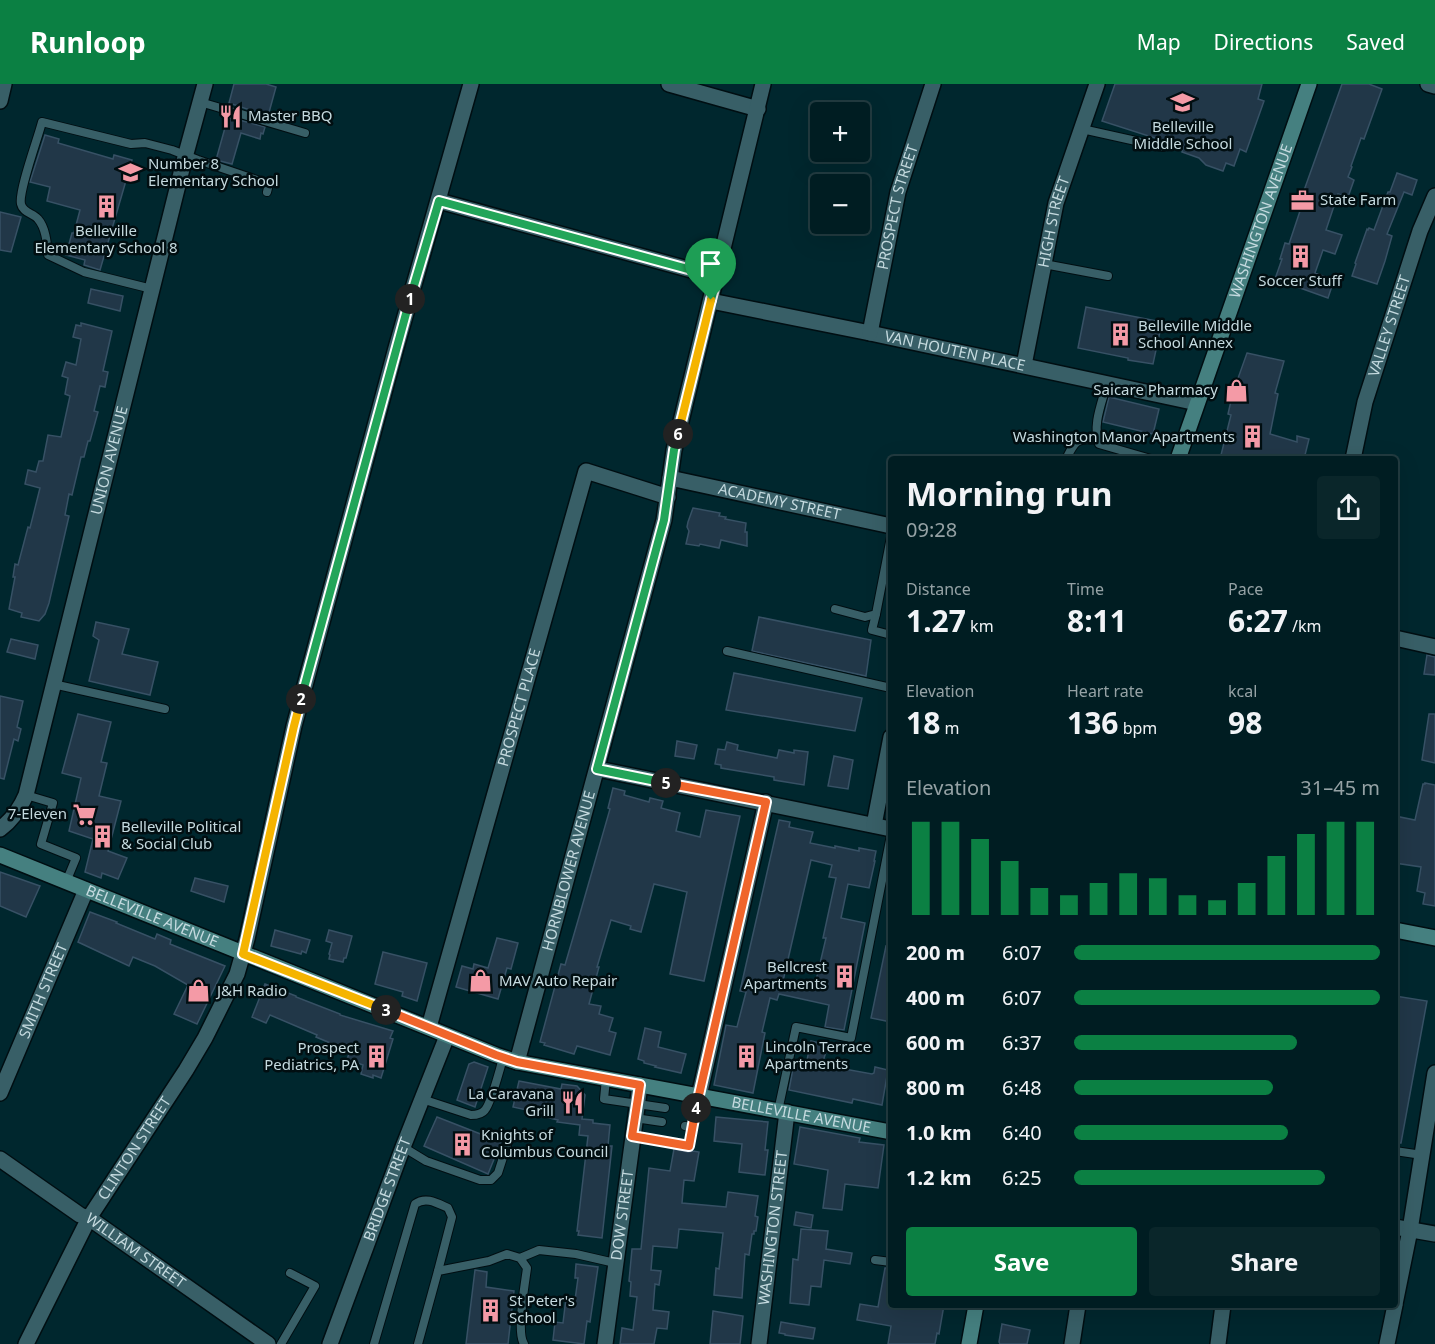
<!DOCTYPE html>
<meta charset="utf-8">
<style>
body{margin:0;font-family:"Noto Sans",sans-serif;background:#0a262a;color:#f1f3f6;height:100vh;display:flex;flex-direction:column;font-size:22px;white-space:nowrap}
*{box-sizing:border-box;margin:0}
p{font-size:20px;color:#95a2a5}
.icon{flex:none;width:33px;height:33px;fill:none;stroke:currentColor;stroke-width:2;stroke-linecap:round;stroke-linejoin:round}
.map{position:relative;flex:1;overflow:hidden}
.sheet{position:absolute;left:888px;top:372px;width:510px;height:852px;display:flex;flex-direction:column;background:#001d22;border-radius:6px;box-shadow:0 6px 24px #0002,0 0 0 2px #223b40}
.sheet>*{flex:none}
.tools{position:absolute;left:810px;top:18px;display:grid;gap:12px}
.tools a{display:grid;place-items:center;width:60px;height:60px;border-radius:6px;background:#001d22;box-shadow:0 6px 24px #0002,0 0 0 2px #223b40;font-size:30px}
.pin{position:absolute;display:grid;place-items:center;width:51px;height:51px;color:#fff;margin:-62px -26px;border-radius:50% 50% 50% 0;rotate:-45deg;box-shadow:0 0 6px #0007}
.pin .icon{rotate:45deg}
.km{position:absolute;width:30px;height:30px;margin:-15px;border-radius:50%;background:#222;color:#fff;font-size:16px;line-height:30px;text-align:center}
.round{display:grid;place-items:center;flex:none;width:63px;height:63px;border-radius:6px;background:#0a262a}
.overview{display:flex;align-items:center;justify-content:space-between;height:102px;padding:0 18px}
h1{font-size:33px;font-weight:700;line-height:45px}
.stats{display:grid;grid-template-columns:repeat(3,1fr);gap:9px;height:102px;padding:6px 18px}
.stats div{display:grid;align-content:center}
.stats b{font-size:30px;font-weight:700}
.stats small{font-size:16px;font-weight:400}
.stats p{font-size:16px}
.chart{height:168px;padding:12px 18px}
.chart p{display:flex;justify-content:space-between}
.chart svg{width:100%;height:108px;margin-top:6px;stroke:#0b8043;stroke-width:6}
.primary-button{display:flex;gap:12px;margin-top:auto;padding:12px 18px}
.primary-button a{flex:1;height:69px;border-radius:6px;background:#0b8043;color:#fff;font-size:24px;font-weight:700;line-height:69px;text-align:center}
.primary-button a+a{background:#0a262a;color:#f1f3f6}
ul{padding:0 18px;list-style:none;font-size:20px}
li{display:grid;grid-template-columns:96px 72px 1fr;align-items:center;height:45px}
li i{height:15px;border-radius:8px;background:#0b8043}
header{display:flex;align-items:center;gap:36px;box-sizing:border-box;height:84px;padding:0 30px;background:#0b8043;color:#fff}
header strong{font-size:28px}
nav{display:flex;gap:33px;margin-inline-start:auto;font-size:21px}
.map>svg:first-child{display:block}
.building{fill:#213748;stroke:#375165;stroke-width:1.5;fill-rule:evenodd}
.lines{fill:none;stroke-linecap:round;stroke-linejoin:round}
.service-casing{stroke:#000e12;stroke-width:10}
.minor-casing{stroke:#000e12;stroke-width:18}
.tertiary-casing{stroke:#000e12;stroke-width:18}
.secondary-casing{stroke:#000e12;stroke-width:18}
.service{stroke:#385f67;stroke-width:8}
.minor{stroke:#385f67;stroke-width:15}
.tertiary{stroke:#385f67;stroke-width:15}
.secondary{stroke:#458080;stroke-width:15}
.split-1-casing{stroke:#fff;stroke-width:12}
.split-2-casing{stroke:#fff;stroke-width:12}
.split-3-casing{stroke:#fff;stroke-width:12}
.split-4-casing{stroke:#fff;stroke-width:12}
.split-5-casing{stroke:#fff;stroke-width:12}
.split-6-casing{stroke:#fff;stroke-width:12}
.split-7-casing{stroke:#fff;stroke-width:12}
.split-1{stroke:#22a559;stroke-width:8}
.split-2{stroke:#22a559;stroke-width:8}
.split-3{stroke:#f5b400;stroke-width:8}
.split-4{stroke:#f0652b;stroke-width:8}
.split-5{stroke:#f0652b;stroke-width:8}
.split-6{stroke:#22a559;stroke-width:8}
.split-7{stroke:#f5b400;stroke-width:8}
.labels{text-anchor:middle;stroke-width:5;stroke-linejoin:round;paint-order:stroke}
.poi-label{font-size:15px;fill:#c5dadf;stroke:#010e11;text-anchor:start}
.street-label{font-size:15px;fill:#c5dadf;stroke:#010e11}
</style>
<header>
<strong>Runloop</strong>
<nav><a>Map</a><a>Directions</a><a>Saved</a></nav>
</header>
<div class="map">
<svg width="1435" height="1260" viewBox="0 0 1435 1260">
<rect width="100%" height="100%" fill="#00272e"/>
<g class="building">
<polygon points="234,0 266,0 276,3 268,32 229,19"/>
<polygon points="1115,0 1262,0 1258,15 1264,17 1246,68 1240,65 1234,82 1226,79 1223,87 1206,81 1199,74 1182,68 1183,63 1102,37"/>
<polygon points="1342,0 1369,0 1382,5 1364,55 1361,54 1351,82 1352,83 1348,93 1354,96 1348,113 1338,110 1326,146 1342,151 1335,170 1323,166 1315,189 1334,196 1328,214 1275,195 1282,175 1280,175 1285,159 1289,160 1300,127 1297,126"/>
<polygon points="228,33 265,43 263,50 261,49 260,55 241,49 232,80 216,76"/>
<polygon points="45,51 59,55 58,59 113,75 114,71 132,76 100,186 84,181 85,176 66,171 72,149 74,149 80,126 47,117 50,103 30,98"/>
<polygon points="1397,89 1417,96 1412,111 1404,108 1387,150 1392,152 1385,177 1377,200 1352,192 1356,180 1355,179 1367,145 1368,146 1369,144 1374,146 1388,108 1390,108"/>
<polygon points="0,128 21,133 11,168 0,166"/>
<polygon points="91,205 123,212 120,227 88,219"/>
<polygon points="1086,223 1162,238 1153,280 1128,276 1128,274 1078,264"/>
<polygon points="81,239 112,247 103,287 108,288 105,303 100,302 94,327 98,328 90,357 88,357 84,373 81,373 72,411 69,410 65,431 69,432 49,519 45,530 39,537 21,533 22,529 9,525 15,493 13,493 15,480 18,481 28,443 30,444 40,404 25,400 28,386 36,388 39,377 43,377 48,351 61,353 70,312 65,310 68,294 62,292 66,278 76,281 81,255 73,253 76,241 81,242"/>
<polygon points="1247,269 1284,277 1275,309 1278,310 1270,350 1297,358 1297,352 1309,355 1304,375 1220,375 1231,331 1228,330 1235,299 1236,300"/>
<polygon points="1109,313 1159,325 1153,350 1103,338"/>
<polygon points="693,424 720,429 719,432 726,433 725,435 746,439 745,448 747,448 747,462 721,456 719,464 700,460 699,462 686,460 689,447 687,443 688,438"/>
<polygon points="759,533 871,556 866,592 752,567"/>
<polygon points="96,538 129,545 122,570 158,578 150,611 89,597 99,556 93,552"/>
<polygon points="11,555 38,561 35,575 7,568"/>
<polygon points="1427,571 1435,573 1435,591 1424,590"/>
<polygon points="734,589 862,614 855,647 726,626"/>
<polygon points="0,612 23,617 17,643 21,645 18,657 14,655 4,695 0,694"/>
<polygon points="78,630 111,638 101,678 107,679 99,712 121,717 108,767 127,774 118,795 102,789 101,794 85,788 93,755 69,747 81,694 62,689"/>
<polygon points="1429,630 1435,630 1435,679 1422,676"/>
<polygon points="677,657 697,661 694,675 675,672"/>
<polygon points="727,658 738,661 737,666 777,674 779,666 794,669 794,666 808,668 804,701 774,696 774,693 721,684 721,681 715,680 718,665 725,666"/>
<polygon points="834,672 853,676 848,705 828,702"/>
<polygon points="1425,699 1435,701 1435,822 1423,820 1425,809 1417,807 1421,783 1395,779 1395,732 1415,736 1423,700 1425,700"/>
<polygon points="613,704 625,707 624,711 649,718 650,714 663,717 661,724 680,729 676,747 700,753 706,726 740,732 704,897 670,890 687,808 654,800 641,848 630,845 631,842 611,836 597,883 599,883 589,920 601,922 599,930 613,934 609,947 616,949 610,971 577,962 574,970 544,961 545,959 540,958 561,880 565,881 579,833 610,725 608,724"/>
<path d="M779 736 790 738 789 743 813 748 810 759 835 764V762L859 767V764L876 767 874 777H875L869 804 848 800 841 834 865 839 844 946 825 943 829 921 779 910 777 916 770 914 762 948 765 949 753 1009 714 1001 726 941 737 943 746 908 740 907ZM811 776 832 781 829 793 836 794 823 854H826L814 905 783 897Z"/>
<polygon points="0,788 40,802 26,833 0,822"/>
<polygon points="195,794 228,802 224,818 191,807"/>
<polygon points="90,828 117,838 116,839 155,855 157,850 171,856 170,860 225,882 197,940 174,930 188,901 155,882 133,873 129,882 78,858"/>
<polygon points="275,846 310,856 306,869 302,867 301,870 271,862"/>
<polygon points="329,846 352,852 346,874 344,874 343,878 329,875 330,871 329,870 332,859 326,857"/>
<polygon points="497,854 518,859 511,885 507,884 498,915 456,903 462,882 473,885 474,880 488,884"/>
<polygon points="886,862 891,863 891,938 871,934"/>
<polygon points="383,868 427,879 417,917 402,912 403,908 375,900"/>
<polygon points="265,900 296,912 296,913 340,930 340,931 393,947 390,954 393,955 381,994 373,991 373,994 361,990 363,981 347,975 349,970 346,968 347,966 316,953 317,951 270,931 266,939 252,933"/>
<polygon points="1395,912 1427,917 1401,1059 1395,1059"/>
<polygon points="645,944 661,948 658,963 686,970 681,989 655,983 656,982 644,979 644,977 638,975"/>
<polygon points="811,957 828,961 822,981 872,990 874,989 875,983 888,986 882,1021 853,1015 852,1019 789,1006 794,979 806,981"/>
<polygon points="474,978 488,983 475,1023 457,1016 469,980"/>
<polygon points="519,997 561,1005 562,1000 577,1002 585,1011 582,1035 593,1036 593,1039 610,1041 608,1062 612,1062 602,1154 578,1151 579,1147 577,1147 588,1052 579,1051 580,1041 557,1038 558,1036 545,1033 545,1030 513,1023"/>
<polygon points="437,1033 501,1058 488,1090 424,1062"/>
<polygon points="716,1033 768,1038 765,1066 768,1066 765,1091 739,1088 742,1060 714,1057"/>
<polygon points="800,1043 860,1054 859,1058 884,1061 878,1104 845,1100 842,1126 823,1124 828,1086 794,1080"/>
<polygon points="674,1065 688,1068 693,1067 699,1068 694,1097 684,1096 682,1119 726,1123 728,1108 758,1112 755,1132 758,1133 756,1147 754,1147 754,1150 752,1150 749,1171 745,1170 742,1214 714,1211 716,1184 719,1185 723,1149 679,1145 677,1164 653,1162 651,1186 661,1187 659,1201 655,1200 653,1226 669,1228 667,1245 657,1244 654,1260 620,1260 622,1244 633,1246 637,1213 630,1212 631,1198 629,1197 632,1165 641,1165 649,1084 670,1087"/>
<polygon points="796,1128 813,1131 811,1144 794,1141"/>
<polygon points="801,1145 828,1147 826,1165 852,1169 850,1180 824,1176 821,1203 811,1202 809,1221 790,1219 793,1175 798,1176"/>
<polygon points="576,1180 598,1183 590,1238 587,1237 584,1260 553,1256 555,1238 563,1239 566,1214 575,1216 578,1194 575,1194"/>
<polygon points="885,1184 891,1184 891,1221 944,1221 939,1250 937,1249 935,1260 888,1260 891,1242 857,1236 860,1220 878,1223"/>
<polygon points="475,1186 487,1188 486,1203 514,1207 508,1260 466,1260"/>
<polygon points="713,1227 743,1232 740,1260 710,1260"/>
<polygon points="781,1238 815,1244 813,1255 785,1251 785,1250 779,1249"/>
<polygon points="1002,1240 1030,1246 1027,1260 1000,1260 999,1258"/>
</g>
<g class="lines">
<defs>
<g id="service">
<polyline points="200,18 305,49"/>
<polyline points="1082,45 1163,63"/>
<polyline points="1044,180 1108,192"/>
<path d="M152 205 84 188 48 171C47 160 46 144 38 135 33 129 23 129 21 120 18 108 38 54 42 38L131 60 145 59 172 66 198 76 269 100 267 108"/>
<path d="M1107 299C1102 319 1092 340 1099 360L1151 375"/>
<path d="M1066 375C1075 357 1077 353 1098 356"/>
<polyline points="835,525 865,533 876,530 891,453"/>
<polyline points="876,530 872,546 891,551"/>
<polyline points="727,567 891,604"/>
<polyline points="53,600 165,625"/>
<polyline points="26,711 53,719 41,760 76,774 66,798"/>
<polyline points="606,995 604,1015 665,1024"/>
<path d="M422 1015 471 1031C476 1031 482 1030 485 1026 491 1019 500 985 503 974"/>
<polyline points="778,1027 796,943 851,954 891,751"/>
<polyline points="635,1034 662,1038"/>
<polyline points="685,1042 693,1044 699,1012"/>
<polyline points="632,1052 689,1062 693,1044"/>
<polyline points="403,1063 426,1077 480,1096 491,1096 498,1089 507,1061"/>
<polyline points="1395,1067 1422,1071"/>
<polyline points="520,1174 539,1166 576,1170 615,1179"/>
<polyline points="875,1176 891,1178"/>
<polyline points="281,1260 315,1202 290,1189"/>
<path d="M374 1260 415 1120C426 1112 437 1119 448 1124L452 1133 438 1187"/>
<path d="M418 1260 438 1187 489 1177 507 1170 520 1174 527 1184C525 1200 516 1248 524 1260"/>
</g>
<g id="minor">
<polyline points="669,0 758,25"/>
<polyline points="1428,0 1435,2"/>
<polyline points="0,17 4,0"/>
<polyline points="439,117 717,193"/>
<path id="s1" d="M711 217 870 249 1197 319"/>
<path id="s2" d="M870 249 898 108 933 0"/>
<path id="s3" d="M1024 281 1056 119 1097 0"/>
<path id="s4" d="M1353 375 1365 318 1420 147 1435 112"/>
<path id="s5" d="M670 394 891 442"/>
<polyline points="1395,554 1435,563"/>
<polyline points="598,685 891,745"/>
<polyline points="874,741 891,653"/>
<path id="s6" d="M429 943 586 387 668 413"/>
<path id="s7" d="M517 978 664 436 674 366 763 0"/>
<path id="s8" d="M0 1009 86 806"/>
<polyline points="699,1012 766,718"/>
<path id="s9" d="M0 1075 80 1131 89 1134 268 1260"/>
<polyline points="1395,1143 1435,1150"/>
<polyline points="1395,1220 1410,1146 1435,989"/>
<path id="s10" d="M26 1260 89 1134 186 986 205 954 237 890 247 855 294 642 396 264 471 0"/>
<path id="s11" d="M330 1260 403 1063 447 952"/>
<path id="s12" d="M605 1260 640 1001"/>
<path id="s13" d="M759 1260 787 1028"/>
<polyline points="1072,1260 1078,1221"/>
<polyline points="1218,1260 1223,1221"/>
<polyline points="1387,1260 1395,1221"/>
</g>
<g id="tertiary">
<path id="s14" d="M0 745C12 736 20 725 26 711L184 77 205 0"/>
</g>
<g id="secondary">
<path id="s15" d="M1178 375 1309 0"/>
<path id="s16" d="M0 771 496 971 517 978 891 1048"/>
<polyline points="1395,846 1435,854"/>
<polyline points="969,1260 976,1221"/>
</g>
</defs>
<use href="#service" class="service-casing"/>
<use href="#minor" class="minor-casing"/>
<use href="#tertiary" class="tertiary-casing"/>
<use href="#secondary" class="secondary-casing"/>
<use href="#service" class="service"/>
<use href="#minor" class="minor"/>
<use href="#tertiary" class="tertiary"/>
<use href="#secondary" class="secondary"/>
</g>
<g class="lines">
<defs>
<polyline id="split-1" points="410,215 439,117 717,193 711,216"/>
<polyline id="split-2" points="301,615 410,215"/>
<polyline id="split-3" points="301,615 294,642 243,870 386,926"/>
<polyline id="split-4" points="386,926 496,971 517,978 640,1001 632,1052 689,1062 696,1024"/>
<polyline id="split-5" points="666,699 766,718 696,1024"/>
<polyline id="split-6" points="666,699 597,685 664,436 674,366 678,350"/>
<polyline id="split-7" points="678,350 711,216"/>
</defs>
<use href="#split-1" class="split-1-casing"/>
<use href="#split-2" class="split-2-casing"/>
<use href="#split-3" class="split-3-casing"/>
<use href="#split-4" class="split-4-casing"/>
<use href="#split-5" class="split-5-casing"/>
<use href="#split-6" class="split-6-casing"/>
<use href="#split-7" class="split-7-casing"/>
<use href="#split-1" class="split-1"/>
<use href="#split-2" class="split-2"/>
<use href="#split-3" class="split-3"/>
<use href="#split-4" class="split-4"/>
<use href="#split-5" class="split-5"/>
<use href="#split-6" class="split-6"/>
<use href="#split-7" class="split-7"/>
</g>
<defs>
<symbol id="school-bare" viewBox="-9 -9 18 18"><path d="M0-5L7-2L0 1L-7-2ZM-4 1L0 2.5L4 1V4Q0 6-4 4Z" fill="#f49aa6" stroke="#010e11" stroke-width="2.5" paint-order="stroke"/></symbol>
<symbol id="restaurant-bare" viewBox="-9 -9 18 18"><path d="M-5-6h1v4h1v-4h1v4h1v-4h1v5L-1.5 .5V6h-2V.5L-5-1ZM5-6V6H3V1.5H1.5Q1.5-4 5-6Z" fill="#f49aa6" stroke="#010e11" stroke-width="2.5" paint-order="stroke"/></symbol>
<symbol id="office-bare" viewBox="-9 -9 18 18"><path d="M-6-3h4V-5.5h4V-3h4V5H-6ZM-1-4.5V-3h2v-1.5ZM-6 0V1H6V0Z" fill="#f49aa6" stroke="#010e11" stroke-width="2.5" paint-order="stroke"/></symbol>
<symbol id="building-bare" viewBox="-9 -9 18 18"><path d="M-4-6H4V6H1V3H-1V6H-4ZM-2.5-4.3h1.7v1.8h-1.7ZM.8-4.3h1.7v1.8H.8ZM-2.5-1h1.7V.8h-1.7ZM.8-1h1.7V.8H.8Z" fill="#f49aa6" stroke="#010e11" stroke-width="2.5" paint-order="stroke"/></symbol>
<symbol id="shop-bare" viewBox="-9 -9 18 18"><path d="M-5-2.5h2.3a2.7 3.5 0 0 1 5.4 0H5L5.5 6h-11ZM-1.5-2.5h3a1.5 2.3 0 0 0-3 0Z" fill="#f49aa6" stroke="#010e11" stroke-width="2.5" paint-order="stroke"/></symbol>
<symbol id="supermarket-bare" viewBox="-9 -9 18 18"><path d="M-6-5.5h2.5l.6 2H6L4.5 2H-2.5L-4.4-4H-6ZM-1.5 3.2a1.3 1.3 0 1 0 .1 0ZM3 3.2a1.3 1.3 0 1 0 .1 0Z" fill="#f49aa6" stroke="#010e11" stroke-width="2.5" paint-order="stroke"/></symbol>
</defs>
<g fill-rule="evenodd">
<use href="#school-bare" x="1166" y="2" width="33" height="33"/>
<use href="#restaurant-bare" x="214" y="16" width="33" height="33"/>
<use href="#school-bare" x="114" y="72" width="33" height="33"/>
<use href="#office-bare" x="1286" y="100" width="33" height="33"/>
<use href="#building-bare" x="90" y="106" width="33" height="33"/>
<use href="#building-bare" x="1284" y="156" width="33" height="33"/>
<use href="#building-bare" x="1104" y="234" width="33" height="33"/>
<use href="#shop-bare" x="1220" y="290" width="33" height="33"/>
<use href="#building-bare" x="1236" y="336" width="33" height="33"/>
<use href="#supermarket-bare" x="68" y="714" width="33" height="33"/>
<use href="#building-bare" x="86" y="736" width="33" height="33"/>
<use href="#building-bare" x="828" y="876" width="33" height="33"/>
<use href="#shop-bare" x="464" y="880" width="33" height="33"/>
<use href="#shop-bare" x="182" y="890" width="33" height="33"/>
<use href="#building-bare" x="730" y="956" width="33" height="33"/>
<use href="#building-bare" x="360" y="956" width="33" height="33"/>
<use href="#restaurant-bare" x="556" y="1002" width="33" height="33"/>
<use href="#building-bare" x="446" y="1044" width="33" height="33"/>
<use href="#building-bare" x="474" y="1210" width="33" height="33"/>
</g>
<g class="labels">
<g class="poi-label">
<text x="248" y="37">Master BBQ</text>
<text x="1183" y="48" text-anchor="middle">Belleville<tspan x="1183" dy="17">Middle School</tspan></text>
<text x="148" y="85">Number 8<tspan x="148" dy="17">Elementary School</tspan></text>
<text x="1320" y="121">State Farm</text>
<text x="106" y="152" text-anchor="middle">Belleville<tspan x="106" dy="17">Elementary School 8</tspan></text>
<text x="1300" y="202" text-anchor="middle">Soccer Stuff</text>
<text x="1138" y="247">Belleville Middle<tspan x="1138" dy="17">School Annex</tspan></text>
<text x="1218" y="311" text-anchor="end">Saicare Pharmacy</text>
<text x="1235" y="358" text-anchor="end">Washington Manor Apartments</text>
<text x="67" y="735" text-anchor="end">7-Eleven</text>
<text x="121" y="748">Belleville Political<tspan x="121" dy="17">&amp; Social Club</tspan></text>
<text x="827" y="888" text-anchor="end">Bellcrest<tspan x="827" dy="17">Apartments</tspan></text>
<text x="499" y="902">MAV Auto Repair</text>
<text x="217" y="912">J&amp;H Radio</text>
<text x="765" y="968">Lincoln Terrace<tspan x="765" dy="17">Apartments</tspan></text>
<text x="359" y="969" text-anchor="end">Prospect<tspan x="359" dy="17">Pediatrics, PA</tspan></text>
<text x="554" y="1015" text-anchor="end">La Caravana<tspan x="554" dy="17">Grill</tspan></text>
<text x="481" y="1056">Knights of<tspan x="481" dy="17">Columbus Council</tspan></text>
<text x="509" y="1222">St Peter's<tspan x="509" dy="17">School</tspan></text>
</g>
<g class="street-label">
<text dy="5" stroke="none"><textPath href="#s2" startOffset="129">PROSPECT STREET</textPath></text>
<text dy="5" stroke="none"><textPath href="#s15" startOffset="252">WASHINGTON AVENUE</textPath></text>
<text dy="5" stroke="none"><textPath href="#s3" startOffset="146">HIGH STREET</textPath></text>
<text dy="5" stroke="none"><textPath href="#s4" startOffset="138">VALLEY STREET</textPath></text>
<text dy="5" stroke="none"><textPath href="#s1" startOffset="249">VAN HOUTEN PLACE</textPath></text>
<text dy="5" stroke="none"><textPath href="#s14" startOffset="388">UNION AVENUE</textPath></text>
<text dy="5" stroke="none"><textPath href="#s5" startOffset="112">ACADEMY STREET</textPath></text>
<text dy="5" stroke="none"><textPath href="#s6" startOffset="332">PROSPECT PLACE</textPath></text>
<text dy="5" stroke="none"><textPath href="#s7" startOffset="198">HORNBLOWER AVENUE</textPath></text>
<text dy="5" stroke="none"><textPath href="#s16" startOffset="164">BELLEVILLE AVENUE</textPath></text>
<text dy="5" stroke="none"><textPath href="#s8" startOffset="111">SMITH STREET</textPath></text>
<text dy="5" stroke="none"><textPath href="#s16" startOffset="846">BELLEVILLE AVENUE</textPath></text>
<text dy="5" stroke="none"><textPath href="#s10" startOffset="224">CLINTON STREET</textPath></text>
<text dy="5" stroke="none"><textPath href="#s11" startOffset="165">BRIDGE STREET</textPath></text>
<text dy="5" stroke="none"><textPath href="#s12" startOffset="130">DOW STREET</textPath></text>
<text dy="5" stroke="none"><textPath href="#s13" startOffset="117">WASHINGTON STREET</textPath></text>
<text dy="5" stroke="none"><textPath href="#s9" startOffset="164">WILLIAM STREET</textPath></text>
</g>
</g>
</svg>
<div class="tools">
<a>+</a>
<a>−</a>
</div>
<div class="pin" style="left:711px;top:216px;background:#1e9e55"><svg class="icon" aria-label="arrive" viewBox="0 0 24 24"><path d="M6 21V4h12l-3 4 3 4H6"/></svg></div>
<b class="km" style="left:410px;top:215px">1</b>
<b class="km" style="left:301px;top:615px">2</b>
<b class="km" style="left:386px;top:926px">3</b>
<b class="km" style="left:696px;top:1024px">4</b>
<b class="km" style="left:666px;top:699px">5</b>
<b class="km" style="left:678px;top:350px">6</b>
<section class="sheet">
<div class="overview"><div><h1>Morning run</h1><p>09:28</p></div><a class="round"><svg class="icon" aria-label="share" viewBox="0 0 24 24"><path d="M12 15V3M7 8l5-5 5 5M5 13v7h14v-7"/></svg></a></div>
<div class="stats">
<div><p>Distance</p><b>1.27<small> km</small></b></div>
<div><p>Time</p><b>8:11</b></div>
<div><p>Pace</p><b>6:27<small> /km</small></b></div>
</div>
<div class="stats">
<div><p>Elevation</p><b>18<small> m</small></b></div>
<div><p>Heart rate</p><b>136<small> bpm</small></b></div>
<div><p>kcal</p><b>98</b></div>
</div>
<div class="chart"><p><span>Elevation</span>31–45 m</p>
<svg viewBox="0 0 160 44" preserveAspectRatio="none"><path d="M5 44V6M15 44V6M25 44V13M35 44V22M45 44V33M55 44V36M65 44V31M75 44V27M85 44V29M95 44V36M105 44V38M115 44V31M125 44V20M135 44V11M145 44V6M155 44V6"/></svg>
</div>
<ul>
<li><b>200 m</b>6:07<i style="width:100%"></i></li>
<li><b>400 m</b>6:07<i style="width:100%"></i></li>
<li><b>600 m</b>6:37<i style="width:73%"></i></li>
<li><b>800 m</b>6:48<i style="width:65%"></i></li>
<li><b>1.0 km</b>6:40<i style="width:70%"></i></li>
<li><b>1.2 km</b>6:25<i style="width:82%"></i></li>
</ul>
<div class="primary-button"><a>Save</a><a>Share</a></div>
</section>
</div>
